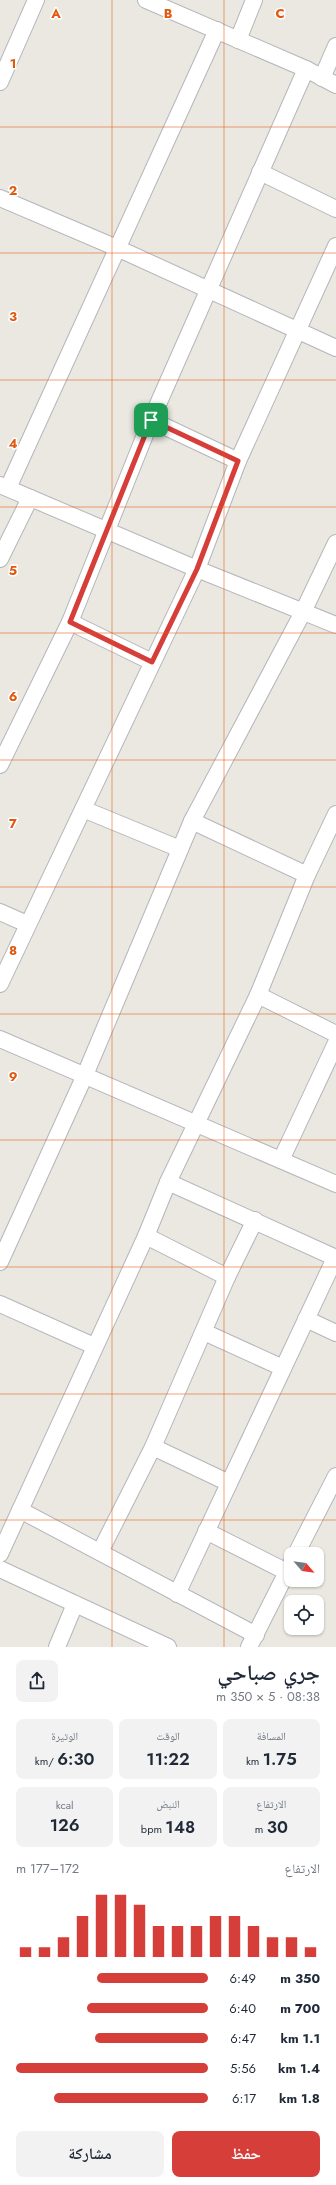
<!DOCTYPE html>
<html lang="ar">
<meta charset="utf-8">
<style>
body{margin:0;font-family:Jost,"Noto Naskh Arabic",sans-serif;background:#f2f2f3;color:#1f2937;direction:rtl;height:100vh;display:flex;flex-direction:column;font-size:15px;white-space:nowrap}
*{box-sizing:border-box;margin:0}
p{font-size:13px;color:#747a83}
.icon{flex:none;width:22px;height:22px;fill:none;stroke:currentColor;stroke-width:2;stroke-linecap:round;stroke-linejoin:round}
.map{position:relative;height:1647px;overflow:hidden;direction:ltr}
.drawer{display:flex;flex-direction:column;background:#fff;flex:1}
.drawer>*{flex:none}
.needle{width:26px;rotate:118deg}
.buttons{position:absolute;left:284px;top:1547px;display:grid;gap:8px}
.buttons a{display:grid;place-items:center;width:40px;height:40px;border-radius:8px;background:#fff;box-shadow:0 1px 3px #0004;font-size:20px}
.pin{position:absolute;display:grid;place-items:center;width:34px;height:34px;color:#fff;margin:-17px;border-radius:8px;box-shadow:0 2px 6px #0006}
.round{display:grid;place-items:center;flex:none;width:42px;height:42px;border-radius:8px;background:#f2f2f3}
.head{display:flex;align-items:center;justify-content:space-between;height:68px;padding:0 16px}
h1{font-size:22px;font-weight:600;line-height:30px}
.stats{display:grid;grid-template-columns:repeat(3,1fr);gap:6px;height:68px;padding:4px 16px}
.stats div{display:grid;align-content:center;border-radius:8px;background:#f2f2f3;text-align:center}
.stats b{font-size:17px;font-weight:600}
.stats small{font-size:11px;font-weight:400}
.stats p{font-size:11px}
.chart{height:112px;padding:8px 16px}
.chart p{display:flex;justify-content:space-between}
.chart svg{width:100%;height:72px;margin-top:4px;stroke:#d63e3a;stroke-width:6}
.action{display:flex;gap:8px;margin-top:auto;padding:8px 16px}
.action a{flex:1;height:46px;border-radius:8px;background:#d63e3a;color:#fff;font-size:16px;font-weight:600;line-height:46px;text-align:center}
.action a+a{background:#f2f2f3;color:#1f2937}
ul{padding:0 16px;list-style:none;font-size:13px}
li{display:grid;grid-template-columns:64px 48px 1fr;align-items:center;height:30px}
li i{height:10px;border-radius:5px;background:#d63e3a}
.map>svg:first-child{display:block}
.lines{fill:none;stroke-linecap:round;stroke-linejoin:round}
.minor-casing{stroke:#b3b6ba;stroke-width:18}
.minor{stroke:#fff;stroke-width:16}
.route-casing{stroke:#fff;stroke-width:8}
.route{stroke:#d63e3a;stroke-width:5}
.grid{fill:none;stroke:#e15910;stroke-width:1;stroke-opacity:0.55}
.grid-label{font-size:13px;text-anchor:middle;font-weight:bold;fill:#e15910;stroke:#fff;stroke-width:3;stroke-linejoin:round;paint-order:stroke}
</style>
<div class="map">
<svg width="336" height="1647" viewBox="0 0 336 1647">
<rect width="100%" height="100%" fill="#eae8e0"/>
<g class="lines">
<defs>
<g id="minor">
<polyline points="146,0 306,69 336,85"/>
<polyline points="238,40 254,0"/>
<polyline points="322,78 336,46"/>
<polyline points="0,82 36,0"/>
<polyline points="260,172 336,209"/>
<polyline points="0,198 117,248 336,348"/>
<polyline points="151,420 238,461"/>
<polyline points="0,485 197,569 336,625"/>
<polyline points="8,488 217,30"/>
<polyline points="0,559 30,498"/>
<polyline points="70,622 152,662"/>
<polyline points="0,765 70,622 151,420 306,69"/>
<polyline points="83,809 180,849"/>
<polyline points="192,821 307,875"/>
<polyline points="0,912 27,924"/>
<polyline points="0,984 197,569 238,461 336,246"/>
<polyline points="258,995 336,1034"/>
<polyline points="0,1039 336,1184"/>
<polyline points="281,1160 336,1043"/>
<polyline points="168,1182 336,1258"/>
<polyline points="146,1236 227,1277"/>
<polyline points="0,1262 85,1075 192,821 303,612 336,543"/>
<polyline points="0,1304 94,1346"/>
<polyline points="306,1319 336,1333"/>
<polyline points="204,1332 283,1368"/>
<polyline points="153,1447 229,1483"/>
<polyline points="20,1510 256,1635"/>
<polyline points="206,1531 287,1572"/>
<polyline points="100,1552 153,1447 227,1277 255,1220"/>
<polyline points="0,1554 146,1236 168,1182 258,995 307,875 336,814"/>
<polyline points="296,1554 336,1476"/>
<polyline points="0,1569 168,1647"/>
<polyline points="177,1594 335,1258"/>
<polyline points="57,1647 75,1604"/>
<polyline points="249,1647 291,1564"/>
</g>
</defs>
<use href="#minor" class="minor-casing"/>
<use href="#minor" class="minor"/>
</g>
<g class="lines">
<defs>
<polygon id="route" points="151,420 238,461 197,569 152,662 70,622"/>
</defs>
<use href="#route" class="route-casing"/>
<use href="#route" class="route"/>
</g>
<path class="grid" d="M112 0V1647M224 0V1647M0 127H336M0 253H336M0 380H336M0 507H336M0 633H336M0 760H336M0 887H336M0 1014H336M0 1140H336M0 1267H336M0 1394H336M0 1520H336"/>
<g class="grid-label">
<text x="56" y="18">A</text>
<text x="168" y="18">B</text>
<text x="280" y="18">C</text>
<text x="13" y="68">1</text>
<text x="13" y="195">2</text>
<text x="13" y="321">3</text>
<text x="13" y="448">4</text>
<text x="13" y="575">5</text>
<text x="13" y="701">6</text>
<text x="13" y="828">7</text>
<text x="13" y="955">8</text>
<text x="13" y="1081">9</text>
</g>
</svg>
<div class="buttons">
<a><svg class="needle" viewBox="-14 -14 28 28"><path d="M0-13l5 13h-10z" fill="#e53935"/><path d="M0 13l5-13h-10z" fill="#747a83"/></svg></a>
<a><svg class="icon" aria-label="locate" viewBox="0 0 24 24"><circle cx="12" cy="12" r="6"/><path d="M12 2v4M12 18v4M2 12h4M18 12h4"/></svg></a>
</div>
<div class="pin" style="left:151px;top:420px;background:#1e9e55"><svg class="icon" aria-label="arrive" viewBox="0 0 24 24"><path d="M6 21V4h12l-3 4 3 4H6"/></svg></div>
</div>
<section class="drawer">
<div class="head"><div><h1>جري صباحي</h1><p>08:38 · 5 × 350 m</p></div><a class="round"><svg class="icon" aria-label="share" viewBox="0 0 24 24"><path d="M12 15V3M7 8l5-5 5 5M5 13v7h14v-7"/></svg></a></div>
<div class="stats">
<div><p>المسافة</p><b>1.75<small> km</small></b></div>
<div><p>الوقت</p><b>11:22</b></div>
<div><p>الوتيرة</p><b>6:30<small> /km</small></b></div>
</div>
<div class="stats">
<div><p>الارتفاع</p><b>30<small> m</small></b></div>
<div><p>النبض</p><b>148<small> bpm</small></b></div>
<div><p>kcal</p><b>126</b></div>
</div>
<div class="chart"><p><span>الارتفاع</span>172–177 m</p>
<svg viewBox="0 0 160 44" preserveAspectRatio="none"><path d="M5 44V38M15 44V38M25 44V32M35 44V19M45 44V6M55 44V6M65 44V12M75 44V25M85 44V25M95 44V25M105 44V19M115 44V19M125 44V25M135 44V32M145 44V32M155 44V38"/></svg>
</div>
<ul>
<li><b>350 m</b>6:49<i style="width:58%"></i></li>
<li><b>700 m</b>6:40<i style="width:63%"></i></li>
<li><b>1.1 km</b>6:47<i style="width:59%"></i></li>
<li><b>1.4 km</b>5:56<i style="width:100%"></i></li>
<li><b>1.8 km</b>6:17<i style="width:80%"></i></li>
</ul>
<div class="action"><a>حفظ</a><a>مشاركة</a></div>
</section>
